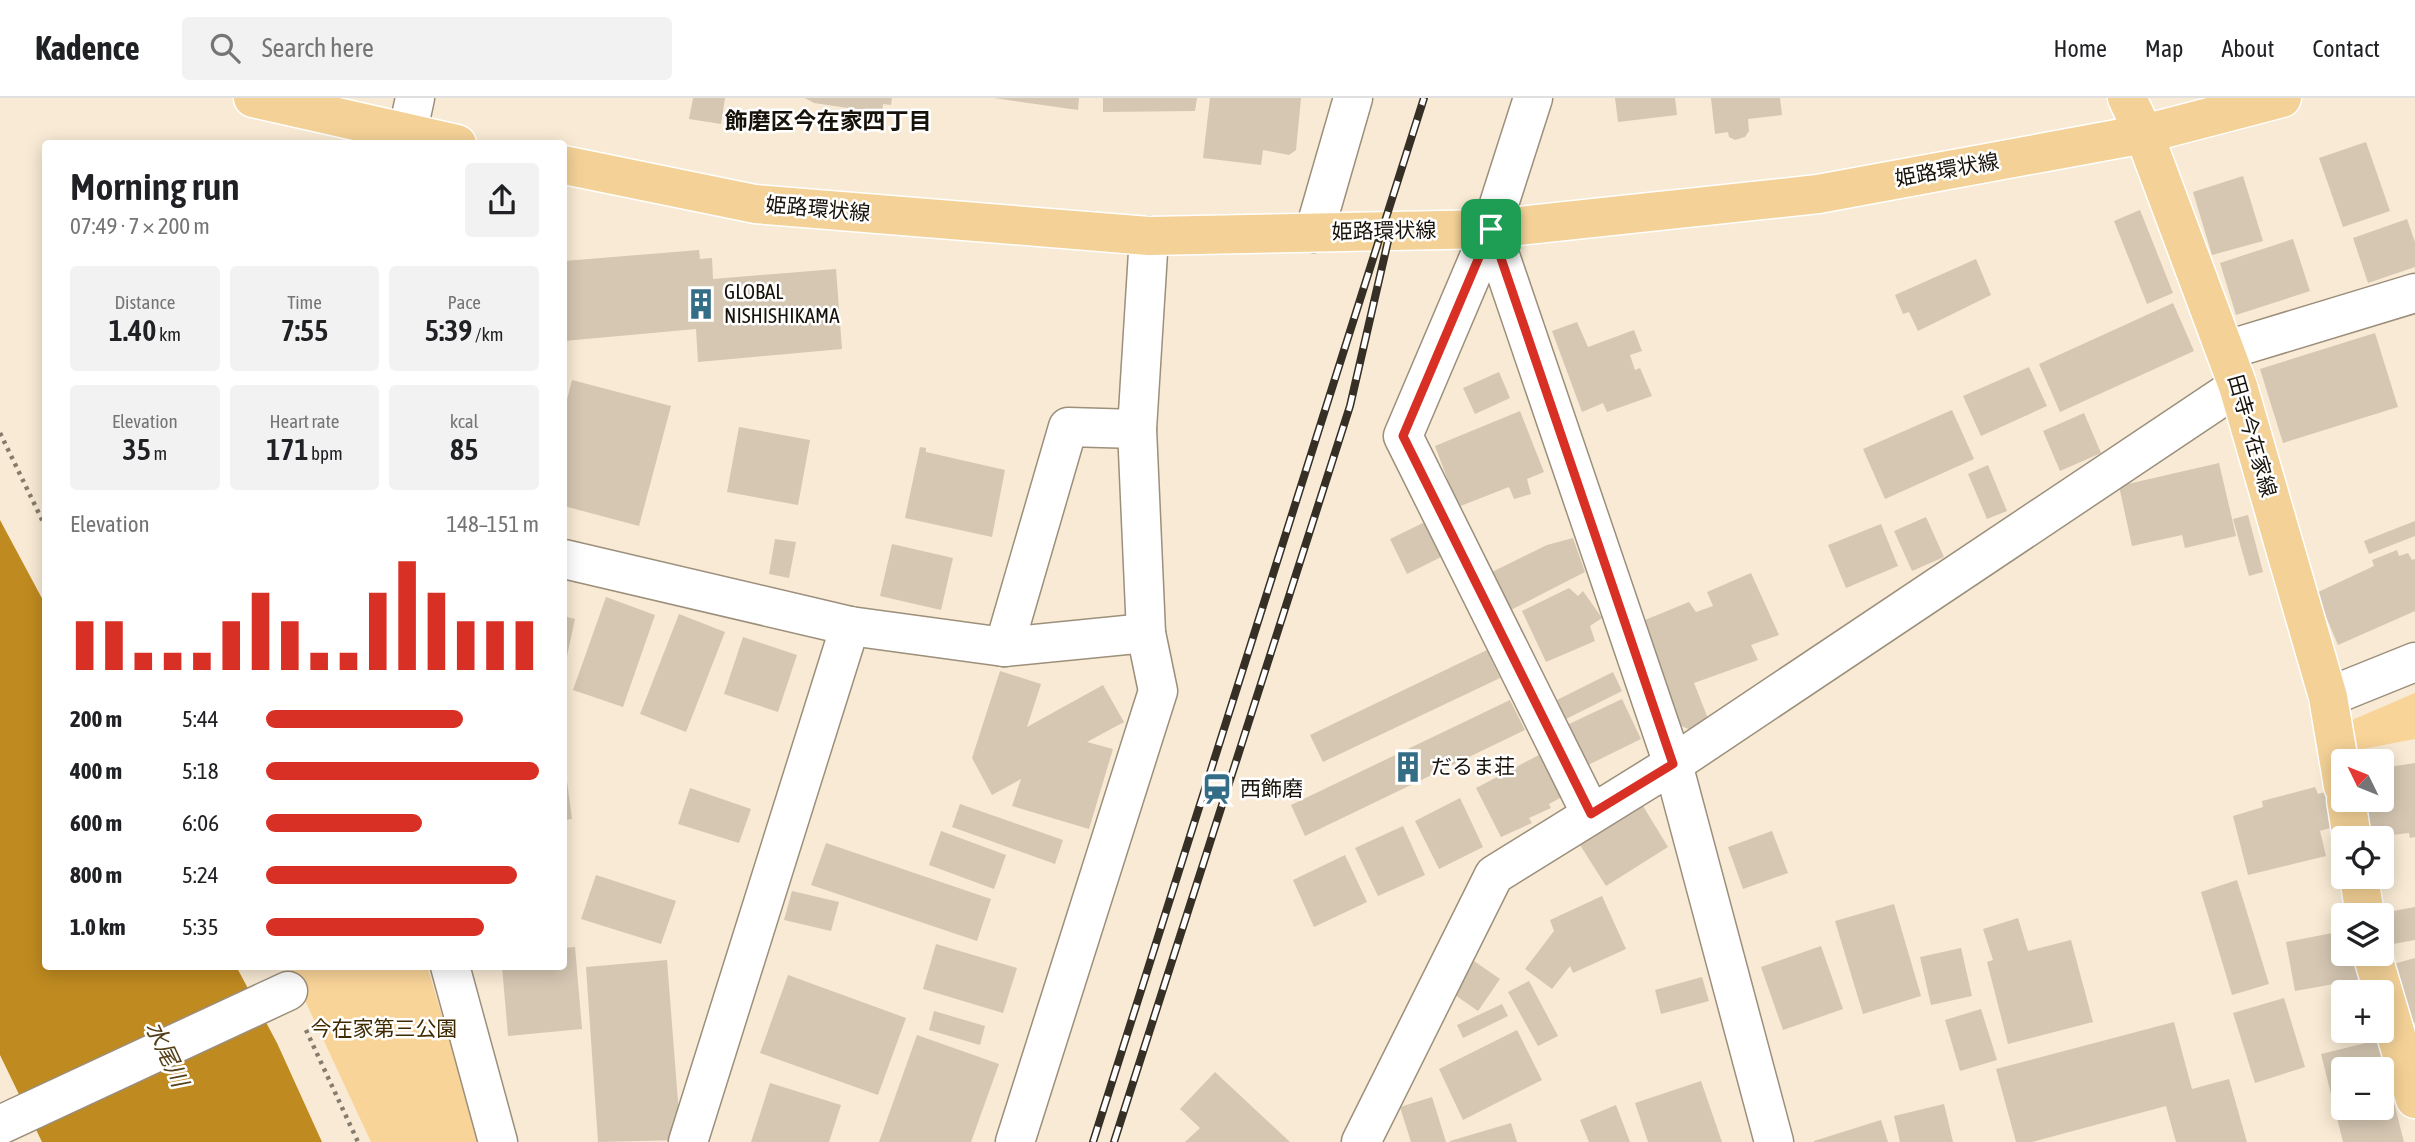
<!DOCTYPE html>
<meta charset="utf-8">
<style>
body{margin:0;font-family:"Asap Condensed","Noto Sans JP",sans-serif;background:#f2f2f2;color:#202124;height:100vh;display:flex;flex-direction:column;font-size:26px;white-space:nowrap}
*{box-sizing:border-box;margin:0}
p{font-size:23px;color:#757577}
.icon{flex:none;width:38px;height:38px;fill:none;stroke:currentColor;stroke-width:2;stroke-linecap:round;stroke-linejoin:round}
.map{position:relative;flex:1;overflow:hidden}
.side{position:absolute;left:42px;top:42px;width:525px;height:830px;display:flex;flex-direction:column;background:#fff;border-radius:7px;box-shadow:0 4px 18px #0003}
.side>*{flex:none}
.needle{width:46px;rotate:313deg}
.fabs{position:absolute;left:2331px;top:651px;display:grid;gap:14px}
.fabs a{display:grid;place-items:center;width:63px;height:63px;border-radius:7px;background:#fff;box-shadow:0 4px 18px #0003;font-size:35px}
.pin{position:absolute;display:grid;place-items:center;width:60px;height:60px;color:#fff;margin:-30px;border-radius:14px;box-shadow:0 4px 10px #0006}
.round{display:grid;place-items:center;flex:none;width:74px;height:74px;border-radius:7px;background:#f2f2f2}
.overview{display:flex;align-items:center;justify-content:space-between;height:119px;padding:0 28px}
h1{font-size:38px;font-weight:600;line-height:52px}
.figures{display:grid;grid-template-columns:repeat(3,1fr);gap:10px;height:119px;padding:7px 28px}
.figures div{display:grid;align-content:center;border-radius:7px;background:#f2f2f2;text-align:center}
.figures b{font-size:30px;font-weight:600}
.figures small{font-size:19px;font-weight:400}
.figures p{font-size:19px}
.chart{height:196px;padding:14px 28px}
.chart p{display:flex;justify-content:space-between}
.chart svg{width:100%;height:126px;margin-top:7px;stroke:#d93025;stroke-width:6}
ul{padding:0 28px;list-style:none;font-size:23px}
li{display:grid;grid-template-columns:112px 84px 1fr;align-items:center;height:52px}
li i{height:18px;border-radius:9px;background:#d93025}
header{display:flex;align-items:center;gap:42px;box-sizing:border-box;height:98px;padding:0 35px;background:#fff;border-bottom:2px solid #e0e0e0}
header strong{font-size:33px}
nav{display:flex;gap:38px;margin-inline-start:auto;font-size:24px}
.search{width:490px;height:63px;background:#f2f2f2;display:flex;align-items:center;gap:18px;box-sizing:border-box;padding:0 24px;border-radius:7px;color:#757577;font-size:26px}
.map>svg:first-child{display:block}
.green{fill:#f9d499}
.water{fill:#bf8a20}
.building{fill:#d5c7b2;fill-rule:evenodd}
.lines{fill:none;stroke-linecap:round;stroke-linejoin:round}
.minor-casing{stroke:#9c8f7b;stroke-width:41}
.major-casing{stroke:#fff;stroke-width:41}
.path{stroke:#857c6d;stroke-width:4.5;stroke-dasharray:3.5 5;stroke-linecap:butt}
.minor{stroke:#fff;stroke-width:38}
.major{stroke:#f4d297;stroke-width:38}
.rail-casing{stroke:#352f25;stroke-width:8}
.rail{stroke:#fff;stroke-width:5;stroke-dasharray:16;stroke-linecap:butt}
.route-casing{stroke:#fff;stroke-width:14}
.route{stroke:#d93025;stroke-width:9}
.labels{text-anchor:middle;stroke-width:5;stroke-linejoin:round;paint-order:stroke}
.street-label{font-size:21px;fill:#17120a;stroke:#fff}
.poi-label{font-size:21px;fill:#17120a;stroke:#fff;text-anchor:start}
.park-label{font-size:21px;fill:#402b00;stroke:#fff}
.neighbourhood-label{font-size:23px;font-weight:bold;fill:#17120a;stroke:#fff}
.water-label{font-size:23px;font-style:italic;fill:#564018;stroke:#fff}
</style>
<header>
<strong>Kadence</strong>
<div class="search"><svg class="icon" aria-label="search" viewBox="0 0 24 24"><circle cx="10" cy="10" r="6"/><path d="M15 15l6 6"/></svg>Search here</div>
<nav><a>Home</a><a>Map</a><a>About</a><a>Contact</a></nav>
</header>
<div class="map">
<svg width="2415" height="1044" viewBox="0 0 2415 1044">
<rect width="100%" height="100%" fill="#f8ead4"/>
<g class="green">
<polygon points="2415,595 2415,641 2358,652 2352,622"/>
<polygon points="289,868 427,868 480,1044 371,1044"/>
</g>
<polygon class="water" points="0,422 45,506 46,868 236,868 277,945 322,1044 42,1044 0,957"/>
<g class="building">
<polygon points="693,0 725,0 721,26 689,21"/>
<polygon points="805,0 892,0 891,7 883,6 882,15 814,5"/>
<polygon points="994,0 1079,0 1078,12"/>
<polygon points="1103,0 1197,0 1195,13 1103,14"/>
<polygon points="1210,0 1301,0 1296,52 1289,57 1263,52 1261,67 1203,60"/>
<polygon points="1615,0 1675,0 1677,17 1618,24"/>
<polygon points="1711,0 1780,0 1782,17 1748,21 1749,33 1745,39 1735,42 1729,39 1728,34 1715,36"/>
<polygon points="2366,44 2390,113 2343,129 2319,60"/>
<polygon points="2243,78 2263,143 2212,157 2193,94"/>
<polygon points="2140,112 2173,195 2147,206 2114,123"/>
<polygon points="2407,121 2415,144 2415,169 2368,185 2353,140"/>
<polygon points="2293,141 2310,193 2236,217 2220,165"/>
<polygon points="699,152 700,161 712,160 713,181 836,171 842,251 698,264 696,231 564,243 564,163"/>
<polygon points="1976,161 1991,197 1918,233 1909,214 1903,216 1895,197"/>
<polygon points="2173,205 2194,253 2060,314 2039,266"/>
<polygon points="1577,224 1588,249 1634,232 1642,253 1630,257 1635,272 1640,270 1652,298 1607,314 1603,305 1582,314 1552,233"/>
<polygon points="2375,235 2398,309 2283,345 2260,271"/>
<polygon points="2029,269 2047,308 1981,338 1963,298"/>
<polygon points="1499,274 1510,300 1475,316 1463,290"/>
<polygon points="572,282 671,308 639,428 564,408 564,313"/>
<polygon points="1952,312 1974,361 1885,401 1863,351"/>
<polygon points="1520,313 1544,374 1527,381 1531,396 1514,401 1509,389 1458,409 1435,348"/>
<polygon points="2084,315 2101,355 2060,373 2043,333"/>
<polygon points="739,329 810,342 798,407 727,394"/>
<polygon points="920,349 926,350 926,354 1005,372 992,439 905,420"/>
<polygon points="2219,365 2236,438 2185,450 2182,437 2132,448 2119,388"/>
<polygon points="1988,367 2007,413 1987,421 1968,376"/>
<polygon points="2248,417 2263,474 2249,478 2233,421"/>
<polygon points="1926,419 1944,459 1912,473 1894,433"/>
<polygon points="1429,422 1445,457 1407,476 1390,441"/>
<polygon points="2415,423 2415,438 2369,456 2364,443"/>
<polygon points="1881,426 1898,468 1846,490 1828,447"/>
<polygon points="1573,440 1585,474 1509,513 1492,474 1547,447"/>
<polygon points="775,441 796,444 789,480 769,476"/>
<polygon points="892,446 953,460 941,512 880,498"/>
<polygon points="2397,452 2399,458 2408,455 2412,462 2415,461 2415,513 2338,547 2316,495 2374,468 2372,462"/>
<polygon points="1751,475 1779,537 1751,547 1758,562 1694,585 1709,623 1700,636 1679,627 1645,522 1689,504 1696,514 1713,508 1707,494"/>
<polygon points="1569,490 1578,498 1583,493 1602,520 1590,528 1595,543 1546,564 1522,513"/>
<polygon points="606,499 655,517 623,609 573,592"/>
<polygon points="679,516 725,534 686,634 640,616"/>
<polygon points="564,518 575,521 565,567 564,567"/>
<polygon points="743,539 797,557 778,614 724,596"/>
<polygon points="1487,552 1500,580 1323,664 1310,637"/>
<polygon points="1000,573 1041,586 1027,629 1103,587 1124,624 1087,644 1113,651 1089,731 1012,708 1021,681 992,697 972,660"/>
<polygon points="1613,574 1622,593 1566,621 1557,602"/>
<polygon points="1622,601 1641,641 1586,668 1567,627"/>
<polygon points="1510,602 1525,632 1305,738 1291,707"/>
<polygon points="1539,657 1562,699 1549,706 1551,710 1529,720 1532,725 1501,739 1476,690"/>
<polygon points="2415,665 2415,739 2410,740 2409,735 2367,740 2360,702 2382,702 2382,670"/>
<polygon points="564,683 567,683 572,721 564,722"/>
<polygon points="2315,689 2318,696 2325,694 2334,729 2320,733 2326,758 2248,777 2233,718 2263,709 2262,703"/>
<polygon points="690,690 751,711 739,745 678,726"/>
<polygon points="1460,700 1483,749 1439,771 1415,723"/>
<polygon points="960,706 1063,742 1055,766 952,729"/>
<polygon points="1643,708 1668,749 1606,788 1580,747"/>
<polygon points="1403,728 1425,777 1378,798 1355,750"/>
<polygon points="941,733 1006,757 994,791 929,767"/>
<polygon points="1772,733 1788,775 1743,791 1728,749"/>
<polygon points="826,745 991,801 977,843 811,787"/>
<polygon points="1345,757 1367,804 1314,829 1293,782"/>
<polygon points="596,777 676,803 661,846 581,821"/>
<polygon points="2237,782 2269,886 2232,897 2201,794"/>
<polygon points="792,793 839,804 831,833 784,822"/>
<polygon points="1602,798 1626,851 1573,875 1570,868 1552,891 1525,871 1554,833 1550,822"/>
<polygon points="1894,806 1921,898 1863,916 1835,823"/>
<polygon points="2415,809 2415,842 2382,848 2382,815"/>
<polygon points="2018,820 2028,853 2071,842 2093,924 2008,946 1987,864 1993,862 1983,831"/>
<polygon points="2343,833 2343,856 2357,856 2362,881 2295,893 2286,844"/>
<polygon points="936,846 1017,870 1003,915 923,891"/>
<polygon points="1821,848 1843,911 1783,932 1761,869"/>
<polygon points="575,849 582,931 508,938 502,868 564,868 564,850"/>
<polygon points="1961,850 1972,898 1931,907 1920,859"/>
<polygon points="2415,860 2415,925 2405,928 2390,867"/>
<polygon points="667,862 681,1042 598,1044 586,869"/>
<polygon points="1474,863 1500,881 1478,913 1452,895"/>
<polygon points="788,877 906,920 878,997 760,955"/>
<polygon points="1702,879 1709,903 1661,916 1655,892"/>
<polygon points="1529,883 1558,938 1538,948 1508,894"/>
<polygon points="2284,900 2305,969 2255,985 2233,915"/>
<polygon points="1502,906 1508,918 1463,940 1457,927"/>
<polygon points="1981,911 1997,962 1960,973 1945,922"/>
<polygon points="934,913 985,928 980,947 929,932"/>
<polygon points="2174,924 2192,991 2229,981 2247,1044 2176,1044 2166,1008 2032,1044 2016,1044 1996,971"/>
<polygon points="1517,932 1542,982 1463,1022 1439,971"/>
<polygon points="917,937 999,966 971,1044 879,1044"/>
<path d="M2378 942 2404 1044H2343L2321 956ZM2343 971H2382V1010H2343Z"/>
<polygon points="1215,974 1290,1044 1185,1044 1200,1030 1180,1011"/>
<polygon points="1701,983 1722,1044 1648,1044 1635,1005"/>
<polygon points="770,985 841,1007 829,1044 751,1044"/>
<polygon points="1432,999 1446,1044 1411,1044 1400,1009"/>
<polygon points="1944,1006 1953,1044 1900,1044 1894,1018"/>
<polygon points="1616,1007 1630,1044 1589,1044 1580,1022"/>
<polygon points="1881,1022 1888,1044 1814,1044 1814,1043"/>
<polygon points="1511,1025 1517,1044 1450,1044 1450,1043"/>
</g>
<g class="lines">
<defs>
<g id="minor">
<polyline points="1533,0 1491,131 1403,338 1591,716"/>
<polyline points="405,46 415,0"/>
<polyline points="1491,131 1673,666 1774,1044"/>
<polyline points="1314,135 1353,0"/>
<polyline points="2227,252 2415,195"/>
<polyline points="564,461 850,528 1004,549 1146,535"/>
<polyline points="1004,549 1068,329 1137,331"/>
<polyline points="2328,599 2415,564"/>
<polyline points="450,868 498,1044"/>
<polyline points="0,1027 288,893"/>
<polyline points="688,1044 850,528"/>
<polyline points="1015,1044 1158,593 1146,535 1137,331 1149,138"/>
<polyline points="1361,1044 1494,777 1673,666 2238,288"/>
</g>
<g id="major">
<polyline points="253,0 457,46"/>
<polyline points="2127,0 2144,36 2238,288 2328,599 2343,688"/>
<polyline points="564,67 755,106 1149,138 1491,131 1818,96 2144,36 2282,0"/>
<polyline points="2346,702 2352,740"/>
<polyline points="2359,779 2365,817"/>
<polyline points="2372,856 2415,1001"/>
</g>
</defs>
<use href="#minor" class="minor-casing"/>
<use href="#major" class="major-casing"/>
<g class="path">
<polyline points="0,335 46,430"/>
<polyline points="306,932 358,1044"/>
</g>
<use href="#minor" class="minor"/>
<use href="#major" class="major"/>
<defs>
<g id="rail">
<polyline points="1093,1044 1424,0"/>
<polyline points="1114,1044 1350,308 1388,143"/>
</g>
</defs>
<use href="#rail" class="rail-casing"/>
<use href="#rail" class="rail"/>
</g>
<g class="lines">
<defs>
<polygon id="route" points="1491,131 1673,666 1591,716 1403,338"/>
</defs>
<use href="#route" class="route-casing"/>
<use href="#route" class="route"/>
</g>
<defs>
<symbol id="building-bare" viewBox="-9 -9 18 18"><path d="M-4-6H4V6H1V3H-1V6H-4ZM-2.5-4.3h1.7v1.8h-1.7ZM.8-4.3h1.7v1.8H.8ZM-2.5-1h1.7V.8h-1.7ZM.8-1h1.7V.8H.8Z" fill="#346d86" stroke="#fff" stroke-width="2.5" paint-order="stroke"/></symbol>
<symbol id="station-bare" viewBox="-9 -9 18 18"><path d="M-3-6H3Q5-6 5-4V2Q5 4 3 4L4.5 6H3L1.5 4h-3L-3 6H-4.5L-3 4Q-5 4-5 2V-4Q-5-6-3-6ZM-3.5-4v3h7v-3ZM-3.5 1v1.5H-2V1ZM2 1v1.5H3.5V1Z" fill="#346d86" stroke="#fff" stroke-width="2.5" paint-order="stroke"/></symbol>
</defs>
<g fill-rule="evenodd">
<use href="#building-bare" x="679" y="184" width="44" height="44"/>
<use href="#building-bare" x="1386" y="647" width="44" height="44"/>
<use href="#station-bare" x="1195" y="669" width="44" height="44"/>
</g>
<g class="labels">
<g class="street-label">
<text transform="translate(1947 72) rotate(-10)" y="7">姫路環状線</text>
<text transform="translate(818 111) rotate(5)" y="7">姫路環状線</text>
<text transform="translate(1384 133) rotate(-1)" y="7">姫路環状線</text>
<text transform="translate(2252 338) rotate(74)" y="7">田寺今在家線</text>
</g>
<g class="poi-label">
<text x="724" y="201">GLOBAL<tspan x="724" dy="24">NISHISHIKAMA</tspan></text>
<text x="1431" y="676">だるま荘</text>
<text x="1240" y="698">西飾磨</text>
</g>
<g class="park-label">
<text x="384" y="938">今在家第三公園</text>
</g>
<g class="neighbourhood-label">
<text x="828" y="31">飾磨区今在家四丁目</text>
</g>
<g class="water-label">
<text transform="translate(167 956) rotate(65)" y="8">水尾川</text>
</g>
</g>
</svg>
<div class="fabs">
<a><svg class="needle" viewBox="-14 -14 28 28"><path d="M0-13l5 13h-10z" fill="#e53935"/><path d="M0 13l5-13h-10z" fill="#757577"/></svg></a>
<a><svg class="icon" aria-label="locate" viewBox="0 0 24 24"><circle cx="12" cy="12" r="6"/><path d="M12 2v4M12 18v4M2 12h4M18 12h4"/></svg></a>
<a><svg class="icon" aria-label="layers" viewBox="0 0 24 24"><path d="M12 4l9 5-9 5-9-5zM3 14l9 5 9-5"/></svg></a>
<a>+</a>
<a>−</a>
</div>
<div class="pin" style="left:1491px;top:131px;background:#1e9e55"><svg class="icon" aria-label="arrive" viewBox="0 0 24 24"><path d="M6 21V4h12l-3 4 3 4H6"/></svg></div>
<section class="side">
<div class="overview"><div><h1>Morning run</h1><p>07:49 · 7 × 200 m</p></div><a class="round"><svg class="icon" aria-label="share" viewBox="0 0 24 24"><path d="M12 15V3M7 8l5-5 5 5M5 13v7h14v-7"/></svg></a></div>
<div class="figures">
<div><p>Distance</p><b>1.40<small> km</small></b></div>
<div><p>Time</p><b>7:55</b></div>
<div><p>Pace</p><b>5:39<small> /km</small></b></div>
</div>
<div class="figures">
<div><p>Elevation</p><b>35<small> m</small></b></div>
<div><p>Heart rate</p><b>171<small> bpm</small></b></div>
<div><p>kcal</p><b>85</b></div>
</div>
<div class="chart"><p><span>Elevation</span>148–151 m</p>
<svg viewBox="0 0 160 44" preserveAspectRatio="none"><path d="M5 44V27M15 44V27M25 44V38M35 44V38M45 44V38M55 44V27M65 44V17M75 44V27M85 44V38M95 44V38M105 44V17M115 44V6M125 44V17M135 44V27M145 44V27M155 44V27"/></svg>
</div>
<ul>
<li><b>200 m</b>5:44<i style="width:72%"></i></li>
<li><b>400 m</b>5:18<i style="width:100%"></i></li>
<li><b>600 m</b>6:06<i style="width:57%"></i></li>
<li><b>800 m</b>5:24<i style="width:92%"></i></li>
<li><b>1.0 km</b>5:35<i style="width:80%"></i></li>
</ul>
</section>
</div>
